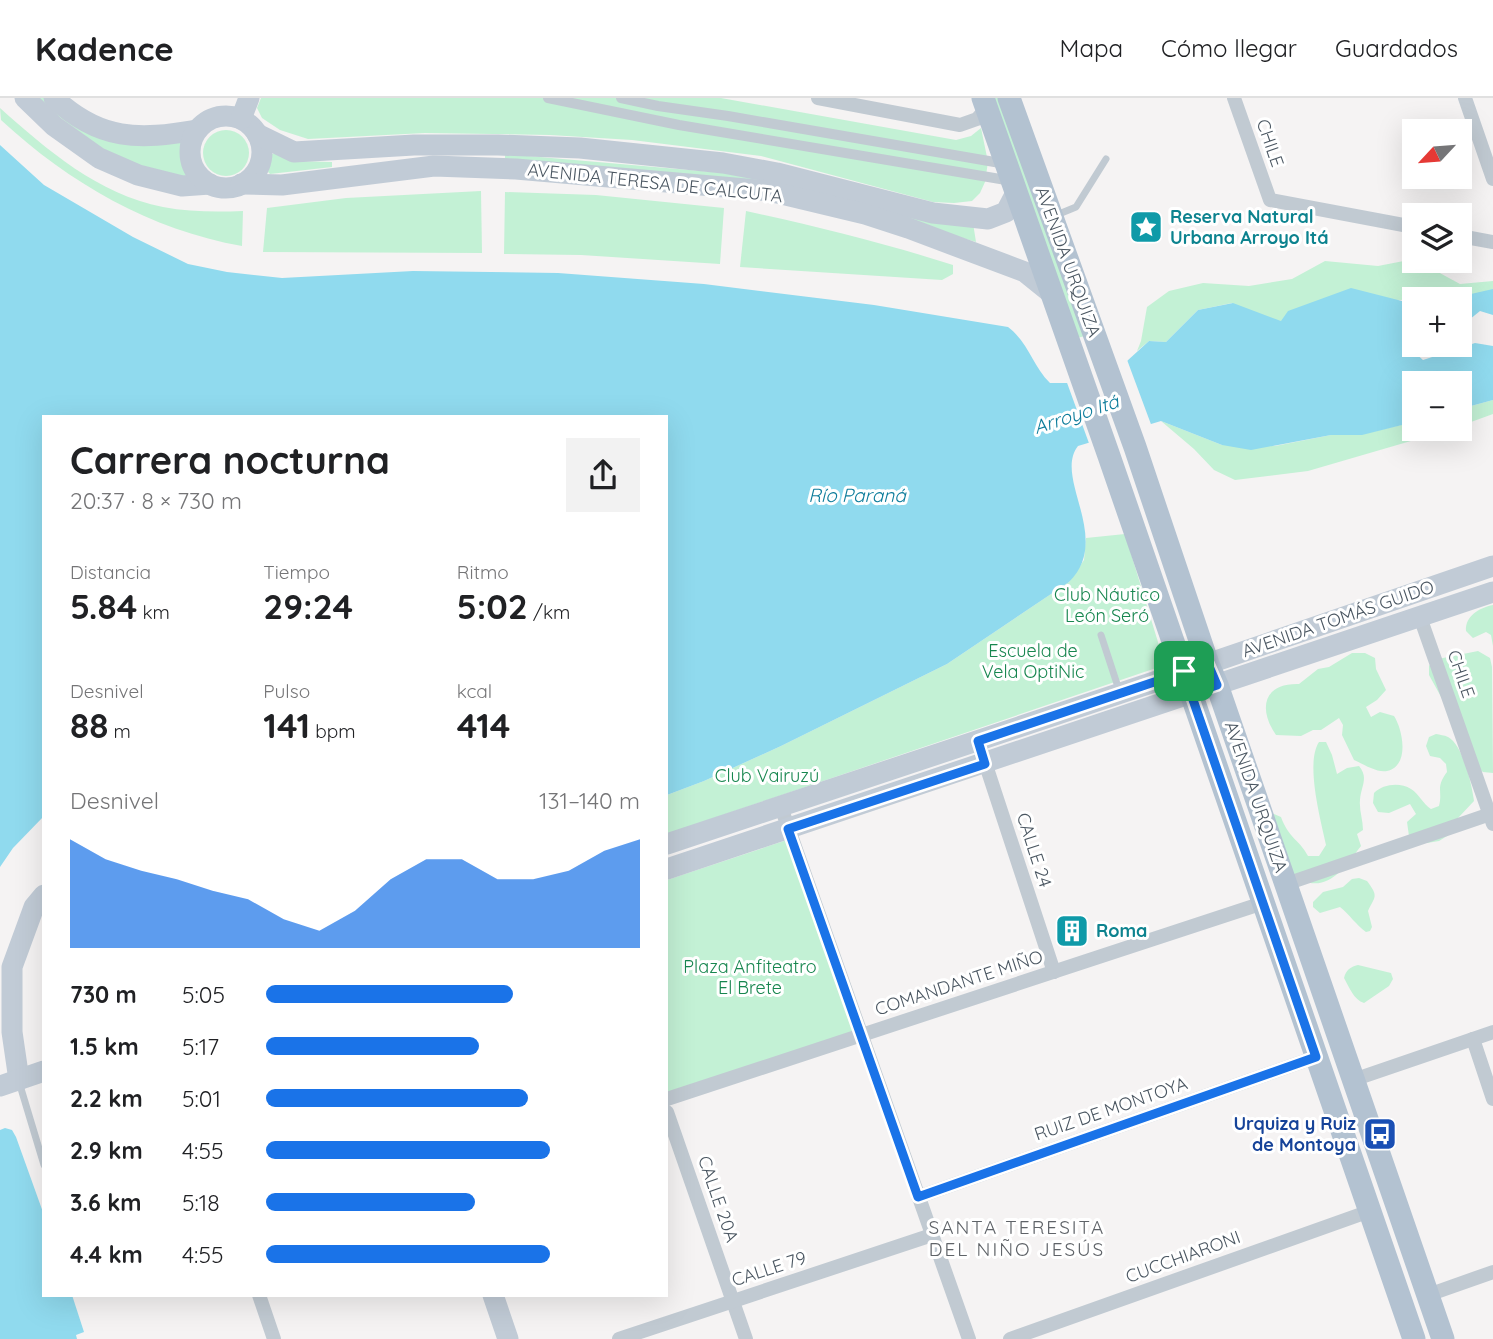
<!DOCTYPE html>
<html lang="es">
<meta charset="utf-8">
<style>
body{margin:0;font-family:Quicksand,sans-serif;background:#f2f2f2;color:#202124;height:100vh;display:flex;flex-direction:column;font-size:26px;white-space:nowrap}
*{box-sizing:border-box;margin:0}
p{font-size:23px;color:#757577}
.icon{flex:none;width:38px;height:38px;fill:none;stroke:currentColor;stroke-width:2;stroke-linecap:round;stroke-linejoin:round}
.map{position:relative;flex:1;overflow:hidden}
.drawer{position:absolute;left:42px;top:317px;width:626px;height:882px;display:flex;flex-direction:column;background:#fff;border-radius:0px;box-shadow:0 7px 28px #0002}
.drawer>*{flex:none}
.needle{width:46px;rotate:244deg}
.tools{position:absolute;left:1402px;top:21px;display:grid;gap:14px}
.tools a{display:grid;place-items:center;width:70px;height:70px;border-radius:0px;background:#fff;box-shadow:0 7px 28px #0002;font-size:35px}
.pin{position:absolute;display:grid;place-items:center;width:60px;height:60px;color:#fff;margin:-30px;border-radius:14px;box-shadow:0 4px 10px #0006}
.round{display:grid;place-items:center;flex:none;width:74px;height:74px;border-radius:0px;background:#f2f2f2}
.overview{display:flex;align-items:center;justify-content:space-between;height:119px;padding:0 28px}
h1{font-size:38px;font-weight:700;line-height:52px}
.stats{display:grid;grid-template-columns:repeat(3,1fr);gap:10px;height:119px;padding:7px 28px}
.stats div{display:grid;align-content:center}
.stats b{font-size:35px;font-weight:700}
.stats small{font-size:19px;font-weight:400}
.stats p{font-size:19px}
.chart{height:196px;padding:14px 28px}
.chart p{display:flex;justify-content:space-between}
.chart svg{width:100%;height:126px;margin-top:7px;fill:#1a73e8;opacity:.7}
ul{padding:0 28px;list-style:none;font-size:23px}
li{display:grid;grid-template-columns:112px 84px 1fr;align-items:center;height:52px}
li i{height:18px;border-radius:9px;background:#1a73e8}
header{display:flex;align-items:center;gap:42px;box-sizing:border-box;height:98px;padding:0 35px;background:#fff;border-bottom:2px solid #e0e0e0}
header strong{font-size:33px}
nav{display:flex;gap:38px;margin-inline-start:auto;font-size:24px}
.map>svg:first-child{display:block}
.green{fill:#c3f1d5}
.water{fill:#90daee}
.pier{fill:#f5f3f3}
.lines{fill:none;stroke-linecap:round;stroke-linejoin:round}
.service{stroke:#c1cad2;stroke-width:7}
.pedestrian{stroke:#c1cad2;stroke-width:10}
.minor{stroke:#c1cad2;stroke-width:14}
.secondary{stroke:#c1cbd6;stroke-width:21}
.primary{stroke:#b3c2d1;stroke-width:23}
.route-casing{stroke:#fff;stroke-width:14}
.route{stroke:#1a73e8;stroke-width:9}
.labels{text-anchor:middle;stroke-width:6;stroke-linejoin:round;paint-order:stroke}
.street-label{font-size:18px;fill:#4a5661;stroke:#fff}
.culture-label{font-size:18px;font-weight:bold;fill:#0d838f;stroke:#fff;text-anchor:start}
.park-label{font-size:18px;fill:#17864f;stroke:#fff}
.transit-label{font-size:18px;font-weight:bold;fill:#164399;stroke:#fff;text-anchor:end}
.water-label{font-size:19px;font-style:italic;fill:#0c7c9b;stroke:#fff}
.neighbourhood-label{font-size:19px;letter-spacing:2px;fill:#5f6368;stroke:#fff}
</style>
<header>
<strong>Kadence</strong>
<nav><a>Mapa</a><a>Cómo llegar</a><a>Guardados</a></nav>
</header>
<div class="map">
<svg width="1493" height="1241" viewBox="0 0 1493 1241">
<rect width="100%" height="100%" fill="#f5f3f3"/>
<g class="green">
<path d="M33 0H46L58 11 186 44C182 57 184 66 191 77L188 81 140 72 111 57Z"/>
<polygon points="261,0 721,0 956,42 971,38 981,30 988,64 985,84 980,95 972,103 954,105 933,104 761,58 632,42 550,37 425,35 308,41 280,32 262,20 257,10"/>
<polygon points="991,0 1004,0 1085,238 1077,240"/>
<path d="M0 10C47 52 98 96 163 109 189 114 216 114 243 113L242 148C151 132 69 85 1 22Z"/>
<circle cx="226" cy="55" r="23"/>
<polygon points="275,55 297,63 332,64 332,69 270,76 268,74 272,56"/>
<polygon points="505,56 747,77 973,125 976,144 909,124 505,62"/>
<polygon points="481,93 482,155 263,154 267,110 346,100"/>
<polygon points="505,94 596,97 724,110 720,166 581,157 504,156"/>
<path d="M746 113C816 128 884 145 953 167V176L942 182 740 169Z"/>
<polygon points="1414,161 1460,186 1493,183 1493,192 1453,201 1395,202 1281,223 1255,220 1232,205 1198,212 1166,244 1149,243 1137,253 1141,243 1147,209 1169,193 1203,185 1249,188 1292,181 1325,163 1378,168"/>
<polygon points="1493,302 1493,316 1460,328 1460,311"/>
<polygon points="1161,323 1222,347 1275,348 1331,337 1362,336 1414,324 1414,331 1452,331 1308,373 1235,382 1214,372 1194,351"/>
<polygon points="1125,436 1165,567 667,736 667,697 704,683 781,648 947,566 1069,484 1084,462 1086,440"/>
<path d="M1493 507V548L1491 537 1486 534 1473 540 1466 533C1465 518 1479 510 1493 507Z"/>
<polygon points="1478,553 1490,560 1492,569 1493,675 1483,674 1473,666 1445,606 1429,577 1429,568 1433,562"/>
<path d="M1352 555H1365L1375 560 1376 571 1386 592 1377 602 1366 609 1371 619 1380 614 1394 618C1403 632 1410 668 1387 673 1377 675 1363 666 1354 662L1342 637 1343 627 1339 620 1321 632H1313L1301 638 1276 637C1258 611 1263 585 1299 586L1318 571 1329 569Z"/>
<path d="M1436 636C1440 637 1444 637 1448 639 1463 647 1472 687 1474 703L1458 720 1447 738 1439 743 1427 745 1409 738 1407 724 1416 716 1410 706 1389 715 1378 714 1373 705 1374 695C1383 686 1400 684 1411 691 1419 696 1423 706 1431 711L1439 708C1443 693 1435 690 1447 674L1446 666 1440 660 1430 658 1426 648 1429 639Z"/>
<path d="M1319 644H1326L1332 657 1337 676 1347 670 1359 668C1369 680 1361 688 1360 702 1359 712 1363 722 1363 732L1357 736 1361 748C1339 776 1326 798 1289 777L1269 718 1274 716 1281 719C1289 741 1299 741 1308 758H1319L1326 747C1321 723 1305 665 1319 644Z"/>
<polygon points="790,741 854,933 667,996 667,782"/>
<path d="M1359 780 1367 783C1379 799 1375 798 1368 813L1372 829 1370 833 1366 834C1356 827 1350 817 1340 809L1320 815 1313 809V804L1323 794 1343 789 1352 781Z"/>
<path d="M1358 867 1391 875 1393 881 1389 888 1364 905C1354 902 1349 889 1344 880 1346 872 1350 869 1358 867Z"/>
</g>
<g class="water">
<path d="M0 47 44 87 133 139 188 166 227 174 282 180 413 173 558 175 704 186 874 207 1008 229C1029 245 1032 267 1050 285H1072L1127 263 1149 243 1166 244 1198 212 1233 205 1281 223 1288 213 1351 190 1402 203H1414V228L1404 231 1403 244 1423 262 1475 245 1493 248V302L1460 311V285H1414V324L1362 337H1331L1251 352 1222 347 1161 323 1078 348C1053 380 1113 440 1069 484L947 566 781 648 704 683 667 697V318H44V718L13 750 0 769Z"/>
<polygon points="1493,191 1493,217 1480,213 1464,226 1460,225 1460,201 1449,201"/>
<polygon points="5,1030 12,1032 16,1039 44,1117 44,1197 72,1197 84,1234 76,1237 77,1241 0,1241 0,1032"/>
</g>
<polygon class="pier" points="1126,259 1152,329 1090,348 1066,282 1071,282"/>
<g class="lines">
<g class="service">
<polyline points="1054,118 1076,109 1106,61"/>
<polyline points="1101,537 1119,592"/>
<polyline points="19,984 44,1067"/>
</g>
<g class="pedestrian">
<polyline points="548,0 679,27 1012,83"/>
<polyline points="621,0 658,8 728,18 1006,66"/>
</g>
<g class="minor">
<polyline points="818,0 960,27 977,21 987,10"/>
<polyline points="1234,0 1270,102 1414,129"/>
<polyline points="1465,0 1493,81"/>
<polyline points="1460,138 1493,144"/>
<polyline points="1420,519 1493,726"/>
<polyline points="978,643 1054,874"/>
<polyline points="781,709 969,1241"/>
<polyline points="1286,786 1493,715"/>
<polyline points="1473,941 1493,1001"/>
<polyline points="1353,982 1493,934"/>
<polyline points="667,1001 1263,805"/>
<polyline points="667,1014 746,1241"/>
<polyline points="918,1099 1316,959"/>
<polyline points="259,1197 274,1241"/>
<polyline points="1428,1197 1493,1174"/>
<polyline points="619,1241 932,1137"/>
<polyline points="1010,1241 1370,1113"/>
</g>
<g class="secondary">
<polyline points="25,0 54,28 99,60 138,77 182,88 210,86"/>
<path d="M54 0C100 43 139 42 197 32"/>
<circle cx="226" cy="54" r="36"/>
<polyline points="241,21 249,0"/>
<polyline points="257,36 294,54 414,47 498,47 580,50 723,65 777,75 933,115 988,121 1006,114 1016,95"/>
<polyline points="241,86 282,87 434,68 516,71 769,93 865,116 908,130 1025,174 1051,195"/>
<polyline points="667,746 1175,577 1493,468"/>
<polyline points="667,771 1493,494"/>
<polyline points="19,982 12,934 12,869 34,809 44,797"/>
<polyline points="0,988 44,973"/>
<polyline points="493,1197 508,1241"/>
</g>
<g class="primary">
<polyline points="983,0 1109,358 1414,1241"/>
<polyline points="1009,0 1135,349 1208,566 1217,587 1443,1241"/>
</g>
</g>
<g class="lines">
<defs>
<polygon id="route" points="1208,566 1217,587 1191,596 1316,959 918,1099 788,731 985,666 978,643"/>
</defs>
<use href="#route" class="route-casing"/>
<use href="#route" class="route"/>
</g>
<defs>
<symbol id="sight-square" viewBox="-11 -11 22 22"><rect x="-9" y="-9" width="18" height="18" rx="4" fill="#0f9aa8" stroke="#fff"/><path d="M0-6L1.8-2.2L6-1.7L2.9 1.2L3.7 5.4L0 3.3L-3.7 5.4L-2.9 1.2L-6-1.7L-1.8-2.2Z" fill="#fff"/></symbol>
<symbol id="building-square" viewBox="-11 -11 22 22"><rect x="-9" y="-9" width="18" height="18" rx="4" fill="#0f9aa8" stroke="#fff"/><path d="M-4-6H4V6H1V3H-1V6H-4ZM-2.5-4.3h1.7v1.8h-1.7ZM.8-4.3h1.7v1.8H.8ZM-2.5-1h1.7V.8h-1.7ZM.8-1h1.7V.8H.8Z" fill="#fff"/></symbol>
<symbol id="bus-square" viewBox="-11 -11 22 22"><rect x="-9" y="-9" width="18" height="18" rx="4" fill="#1a4fb4" stroke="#fff"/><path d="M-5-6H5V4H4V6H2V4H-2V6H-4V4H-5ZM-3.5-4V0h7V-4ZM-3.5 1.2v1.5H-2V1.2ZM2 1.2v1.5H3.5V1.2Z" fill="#fff"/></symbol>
</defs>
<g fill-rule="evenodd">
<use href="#sight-square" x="1127" y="110" width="38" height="38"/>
<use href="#building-square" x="1053" y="814" width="38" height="38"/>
<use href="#bus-square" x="1361" y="1017" width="38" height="38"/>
</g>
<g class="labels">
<g class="street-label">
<text transform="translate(1270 45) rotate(71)" y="6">CHILE</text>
<text transform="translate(655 85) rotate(6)" y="6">AVENIDA TERESA DE CALCUTA</text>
<text transform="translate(1068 164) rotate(70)" y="6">AVENIDA URQUIZA</text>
<text transform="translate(1338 521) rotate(-19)" y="6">AVENIDA TOMÁS GUIDO</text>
<text transform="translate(1461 576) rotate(71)" y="6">CHILE</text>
<text transform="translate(1256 699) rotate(71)" y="6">AVENIDA URQUIZA</text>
<text transform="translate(1034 752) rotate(72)" y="6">CALLE 24</text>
<text transform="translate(959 885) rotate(-18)" y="6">COMANDANTE MIÑO</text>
<text transform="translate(1111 1011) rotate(-19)" y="6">RUIZ DE MONTOYA</text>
<text transform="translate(718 1101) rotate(71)" y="6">CALLE 20A</text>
<text transform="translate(1183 1159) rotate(-20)" y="6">CUCCHIARONI</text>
<text transform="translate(769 1171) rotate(-18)" y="6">CALLE 79</text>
</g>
<g class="culture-label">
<text x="1170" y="125">Reserva Natural<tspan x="1170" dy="21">Urbana Arroyo Itá</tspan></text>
<text x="1096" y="839">Roma</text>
</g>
<g class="park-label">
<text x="1107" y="503">Club Náutico<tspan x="1107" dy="21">León Seró</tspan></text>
<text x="1033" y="559">Escuela de<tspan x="1033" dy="21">Vela OptiNic</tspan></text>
<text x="767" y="684">Club Vairuzú</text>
<text x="750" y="875">Plaza Anfiteatro<tspan x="750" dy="21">El Brete</tspan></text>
</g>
<g class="transit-label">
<text x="1356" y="1032">Urquiza y Ruiz<tspan x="1356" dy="21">de Montoya</tspan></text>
</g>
<g class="water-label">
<text transform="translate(1076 316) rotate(-18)" y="7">Arroyo Itá</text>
<text x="857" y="404">Río Paraná</text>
</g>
<g class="neighbourhood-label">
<text x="1017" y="1136">SANTA TERESITA<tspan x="1017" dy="22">DEL NIÑO JESÚS</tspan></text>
</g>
</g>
</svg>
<div class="tools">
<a><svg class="needle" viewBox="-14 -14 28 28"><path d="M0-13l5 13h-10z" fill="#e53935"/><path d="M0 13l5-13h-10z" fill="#757577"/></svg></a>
<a><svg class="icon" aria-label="layers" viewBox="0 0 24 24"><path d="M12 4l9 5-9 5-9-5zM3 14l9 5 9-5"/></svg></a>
<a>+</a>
<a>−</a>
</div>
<div class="pin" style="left:1184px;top:573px;background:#1e9e55"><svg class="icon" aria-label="arrive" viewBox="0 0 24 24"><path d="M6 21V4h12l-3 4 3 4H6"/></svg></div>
<section class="drawer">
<div class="overview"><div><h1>Carrera nocturna</h1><p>20:37 · 8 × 730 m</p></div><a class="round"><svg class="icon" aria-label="share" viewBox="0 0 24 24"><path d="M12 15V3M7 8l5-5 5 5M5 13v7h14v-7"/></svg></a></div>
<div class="stats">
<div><p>Distancia</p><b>5.84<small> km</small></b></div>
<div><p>Tiempo</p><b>29:24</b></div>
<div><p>Ritmo</p><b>5:02<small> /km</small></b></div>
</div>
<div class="stats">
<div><p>Desnivel</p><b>88<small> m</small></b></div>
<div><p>Pulso</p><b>141<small> bpm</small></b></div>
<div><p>kcal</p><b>414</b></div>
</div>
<div class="chart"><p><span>Desnivel</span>131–140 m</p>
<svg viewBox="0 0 160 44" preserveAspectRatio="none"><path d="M0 44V6L10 13L20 17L30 20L40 24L50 27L60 34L70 38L80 31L90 20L100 13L110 13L120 20L130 20L140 17L150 10L160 6V44z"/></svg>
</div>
<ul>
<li><b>730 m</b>5:05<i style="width:66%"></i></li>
<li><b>1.5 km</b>5:17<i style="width:57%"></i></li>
<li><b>2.2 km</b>5:01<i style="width:70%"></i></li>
<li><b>2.9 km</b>4:55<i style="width:76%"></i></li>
<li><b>3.6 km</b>5:18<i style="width:56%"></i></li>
<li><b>4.4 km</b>4:55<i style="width:76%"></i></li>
</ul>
</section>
</div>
